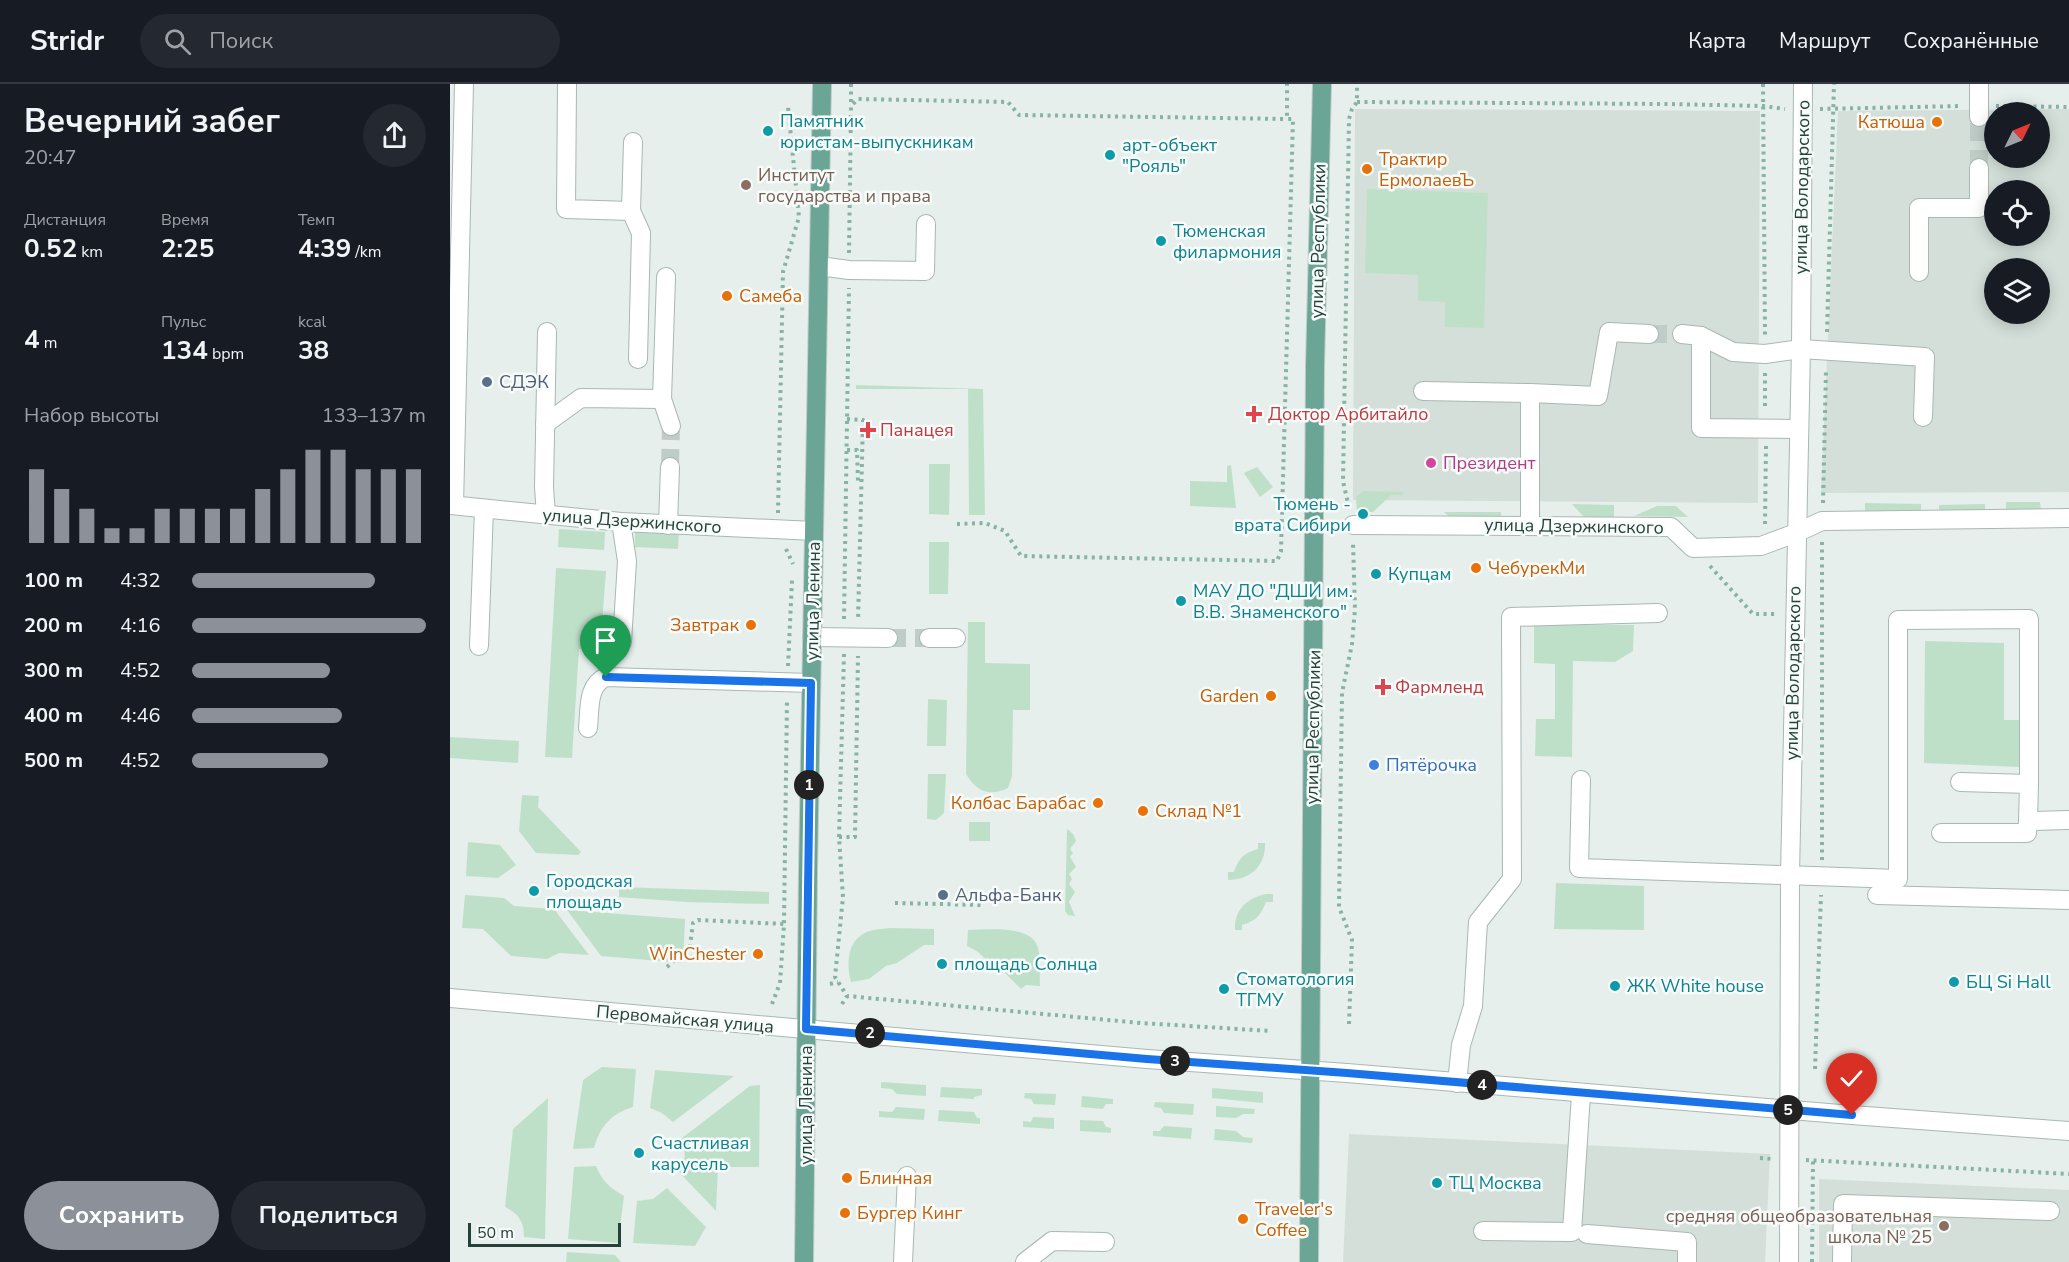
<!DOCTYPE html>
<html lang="ru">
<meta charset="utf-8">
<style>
body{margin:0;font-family:"Nunito Sans",sans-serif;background:#242831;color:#f1f3f6;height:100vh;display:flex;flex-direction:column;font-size:22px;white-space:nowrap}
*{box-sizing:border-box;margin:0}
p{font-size:20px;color:#9ea1a6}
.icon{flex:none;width:33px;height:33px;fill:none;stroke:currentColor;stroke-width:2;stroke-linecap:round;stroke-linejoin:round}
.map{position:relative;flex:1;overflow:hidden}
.side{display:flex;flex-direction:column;background:#171b24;width:450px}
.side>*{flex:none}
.needle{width:39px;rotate:47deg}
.buttons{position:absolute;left:1534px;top:18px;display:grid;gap:12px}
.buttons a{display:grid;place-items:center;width:66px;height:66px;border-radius:50%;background:#171b24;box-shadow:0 3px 15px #0003;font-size:30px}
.scale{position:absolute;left:18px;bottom:15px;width:153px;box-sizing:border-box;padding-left:6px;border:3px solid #24423a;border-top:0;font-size:16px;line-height:21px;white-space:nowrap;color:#24423a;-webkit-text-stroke:4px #f7fbf9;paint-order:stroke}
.pin{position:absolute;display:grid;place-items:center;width:51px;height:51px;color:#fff;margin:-62px -26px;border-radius:50% 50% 50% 0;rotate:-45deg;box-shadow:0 0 6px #0007}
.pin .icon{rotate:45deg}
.km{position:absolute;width:30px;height:30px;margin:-15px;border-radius:50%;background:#222;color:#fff;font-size:16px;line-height:30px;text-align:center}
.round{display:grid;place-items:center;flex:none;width:63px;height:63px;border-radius:32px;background:#242831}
.headline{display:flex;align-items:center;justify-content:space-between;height:102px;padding:0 24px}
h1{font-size:33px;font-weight:700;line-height:45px}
.figures{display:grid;grid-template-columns:repeat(3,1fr);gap:9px;height:102px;padding:6px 24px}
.figures div{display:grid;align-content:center}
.figures b{font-size:26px;font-weight:700}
.figures small{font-size:16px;font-weight:400}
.figures p{font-size:16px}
.chart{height:168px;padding:12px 24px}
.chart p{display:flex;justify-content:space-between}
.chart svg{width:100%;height:108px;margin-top:6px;stroke:#8c9099;stroke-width:6}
.primary-button{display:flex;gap:12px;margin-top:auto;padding:12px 24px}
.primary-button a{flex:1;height:69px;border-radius:36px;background:#8c9099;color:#fff;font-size:24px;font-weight:700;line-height:69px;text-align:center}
.primary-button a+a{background:#242831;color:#f1f3f6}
ul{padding:0 24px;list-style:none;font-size:20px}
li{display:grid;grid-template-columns:96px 72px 1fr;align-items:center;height:45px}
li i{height:15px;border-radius:8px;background:#8c9099}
header{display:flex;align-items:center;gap:36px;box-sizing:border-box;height:84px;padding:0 30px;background:#171b24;border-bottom:2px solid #363941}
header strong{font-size:28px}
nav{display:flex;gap:33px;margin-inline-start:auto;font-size:21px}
.search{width:420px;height:54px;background:#242831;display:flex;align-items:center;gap:15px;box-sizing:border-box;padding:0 21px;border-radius:33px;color:#9ea1a6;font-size:22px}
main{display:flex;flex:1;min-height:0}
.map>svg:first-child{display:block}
.built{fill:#d4dfda;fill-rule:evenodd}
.green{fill:#bfe0c8}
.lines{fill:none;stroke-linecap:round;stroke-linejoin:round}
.minor-tunnel{stroke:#bfccc8;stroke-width:18;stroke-dasharray:18 9;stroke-linecap:butt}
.minor-casing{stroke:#a8b8b2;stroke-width:20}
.major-casing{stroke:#c2cac8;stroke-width:20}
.path{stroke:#86b3a5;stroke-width:4;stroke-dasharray:3 4.5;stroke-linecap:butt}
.minor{stroke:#fff;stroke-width:18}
.major{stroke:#6aa596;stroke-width:18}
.route-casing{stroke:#fff;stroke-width:12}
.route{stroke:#1a73e8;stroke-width:8}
.food-dot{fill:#e8710a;stroke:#f7fbf9;stroke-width:2}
.culture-dot{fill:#0f9aa8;stroke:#f7fbf9;stroke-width:2}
.education-dot{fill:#8d6e63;stroke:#f7fbf9;stroke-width:2}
.service-dot{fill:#5c6f8a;stroke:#f7fbf9;stroke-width:2}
.health-dot{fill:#e0444e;stroke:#f7fbf9;stroke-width:2}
.hotel-dot{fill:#d1479c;stroke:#f7fbf9;stroke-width:2}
.shop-dot{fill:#3f7fe0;stroke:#f7fbf9;stroke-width:2}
.labels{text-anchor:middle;stroke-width:5;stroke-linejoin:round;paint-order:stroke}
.culture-label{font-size:18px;fill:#0d838f;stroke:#f7fbf9;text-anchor:start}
.food-label{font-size:18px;fill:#c56008;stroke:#f7fbf9;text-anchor:start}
.education-label{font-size:18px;fill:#785e54;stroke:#f7fbf9;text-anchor:start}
.street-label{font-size:18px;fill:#24423a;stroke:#f7fbf9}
.service-label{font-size:18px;fill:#4e5e75;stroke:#f7fbf9;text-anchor:start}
.health-label{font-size:18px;fill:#be3a42;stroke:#f7fbf9;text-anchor:start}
.hotel-label{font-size:18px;fill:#b23c85;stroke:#f7fbf9;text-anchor:start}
.shop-label{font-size:18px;fill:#366cbe;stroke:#f7fbf9;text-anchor:start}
</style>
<header>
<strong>Stridr</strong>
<div class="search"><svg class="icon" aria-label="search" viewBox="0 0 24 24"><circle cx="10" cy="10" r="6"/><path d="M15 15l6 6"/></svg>Поиск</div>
<nav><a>Карта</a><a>Маршрут</a><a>Сохранённые</a></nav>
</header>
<main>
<section class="side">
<div class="headline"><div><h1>Вечерний забег</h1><p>20:47</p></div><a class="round"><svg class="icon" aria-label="share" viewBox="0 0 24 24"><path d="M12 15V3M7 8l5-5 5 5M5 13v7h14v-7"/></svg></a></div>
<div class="figures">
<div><p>Дистанция</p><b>0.52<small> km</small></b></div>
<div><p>Время</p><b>2:25</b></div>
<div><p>Темп</p><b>4:39<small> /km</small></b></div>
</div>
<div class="figures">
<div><b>4<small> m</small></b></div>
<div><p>Пульс</p><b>134<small> bpm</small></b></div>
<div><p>kcal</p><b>38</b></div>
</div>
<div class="chart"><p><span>Набор высоты</span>133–137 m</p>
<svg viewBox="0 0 160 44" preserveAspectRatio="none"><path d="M5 44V14M15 44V22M25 44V30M35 44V38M45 44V38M55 44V30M65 44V30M75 44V30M85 44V30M95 44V22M105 44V14M115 44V6M125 44V6M135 44V14M145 44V14M155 44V14"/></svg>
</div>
<ul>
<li><b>100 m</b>4:32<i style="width:78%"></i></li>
<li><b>200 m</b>4:16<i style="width:100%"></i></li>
<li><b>300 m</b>4:52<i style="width:59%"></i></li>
<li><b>400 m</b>4:46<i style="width:64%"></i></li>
<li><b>500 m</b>4:52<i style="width:58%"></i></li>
</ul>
<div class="primary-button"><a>Сохранить</a><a>Поделиться</a></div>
</section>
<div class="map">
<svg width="1619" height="1178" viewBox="0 0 1619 1178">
<rect width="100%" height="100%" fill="#e6efeb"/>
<g class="built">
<polygon points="905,25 1310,27 1308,419 903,416"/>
<path d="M1619 25V408L1371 409 1388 27ZM1545 28H1590V74H1545ZM1545 106H1590V152H1545ZM1545 184H1590V230H1545Z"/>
<polygon points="899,1050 1320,1070 1315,1178 893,1178"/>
<polygon points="1369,1095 1619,1106 1619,1178 1369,1178"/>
</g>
<g class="green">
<polygon points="917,105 1038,109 1034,244 995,243 995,218 968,217 968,191 915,189"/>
<polygon points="406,301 533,305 535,431 519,431 518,305 406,305"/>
<polygon points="479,380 500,380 499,431 479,430"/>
<polygon points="781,381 786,424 740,422 740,397 777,398 777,382"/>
<polygon points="807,383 823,403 810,413 794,389"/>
<polygon points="914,407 954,408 952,411 941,411 923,428 907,428 906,413"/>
<polygon points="1556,418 1590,418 1591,426 1556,426"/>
<polygon points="1415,419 1471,420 1471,429 1415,428"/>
<polygon points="1122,420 1164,421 1164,433 1134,433"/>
<polygon points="1535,420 1535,428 1489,428 1489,421"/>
<polygon points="1207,422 1226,422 1238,433 1184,432"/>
<polygon points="994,428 1051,428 1051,438 1006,438"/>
<polygon points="109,445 155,448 154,466 108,463"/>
<polygon points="185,448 229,449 228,465 185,463"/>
<polygon points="479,458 499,458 498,510 479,510"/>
<polygon points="106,484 156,487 150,566 129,565 122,674 95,673"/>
<path d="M518 538H535V579L580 580V626H563L562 692 558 704C539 713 527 708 516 690Z"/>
<polygon points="1084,541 1184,541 1183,567 1165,578 1123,577 1122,673 1085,672 1086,635 1105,635 1105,580 1084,579"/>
<polygon points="1475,557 1554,559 1554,636 1572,636 1570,683 1474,679"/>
<polygon points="478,615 497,616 496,662 477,662"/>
<polygon points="0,653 69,657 68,679 0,674"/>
<polygon points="478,690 496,690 494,729 486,736 477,735"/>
<polygon points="72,711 89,712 88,723 131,768 128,771 86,769 69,747"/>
<rect x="519" y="738" width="21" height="19"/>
<polygon points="617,745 623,750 626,757 620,765 623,769 620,773 626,783 619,790 622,795 619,800 625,808 619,818 625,832 618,831 615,827"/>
<polygon points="18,758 50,761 66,781 48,794 16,792"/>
<path d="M808 759H815C816 782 800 796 778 796V788H784C789 774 794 769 808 765Z"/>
<polygon points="1106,799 1194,802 1194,846 1104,845"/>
<polygon points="169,803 319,808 319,820 236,818 169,813"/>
<path d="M816 810H823V818H816C811 831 806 837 792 841V846H785C784 826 797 814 816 810Z"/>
<polygon points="15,811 54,814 64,822 104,825 139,871 109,869 97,875 61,872 33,845 12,844"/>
<polygon points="117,826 235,835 233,879 151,872"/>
<path d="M441 844 484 845V861H474L447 879 436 882 419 895 401 898C397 883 396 860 413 850 421 845 432 845 441 844Z"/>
<path d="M518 846C536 846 576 841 586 859 592 870 589 890 590 902L576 901 571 905 553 887 545 884 528 868 517 862Z"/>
<path d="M152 983 186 985 183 1023C162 1029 149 1043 144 1064L123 1065 133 996Z"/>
<polygon points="205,986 284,992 223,1038 212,1029 200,1024"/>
<polygon points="431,998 476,1001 476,1012 447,1010 442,1005 431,1004"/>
<polygon points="310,1001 309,1083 268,1083 266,1127 229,1088 235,1072 232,1054 300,1002"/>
<polygon points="491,1003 532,1005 532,1011 524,1013 524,1015 490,1013"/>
<polygon points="762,1004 813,1008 813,1019 762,1014"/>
<polygon points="575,1009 606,1010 605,1021 584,1020 581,1015 574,1014"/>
<polygon points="632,1012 663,1015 663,1020 656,1020 653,1025 631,1023"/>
<path d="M98 1014 95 1155 74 1153C74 1138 69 1130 55 1123L63 1045Z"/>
<polygon points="705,1018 744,1020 743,1031 714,1029 711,1024 704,1023"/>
<polygon points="766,1022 805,1025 804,1030 793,1030 786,1034 766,1033"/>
<polygon points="446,1023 475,1025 474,1036 429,1033 429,1027 442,1028"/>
<polygon points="489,1026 524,1028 527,1034 530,1034 530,1040 488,1037"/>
<polygon points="583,1033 604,1034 604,1045 573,1043 573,1037 581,1038"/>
<polygon points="630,1036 653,1037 656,1043 661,1044 661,1049 630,1047"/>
<polygon points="714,1042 742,1044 741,1055 703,1052 703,1047 710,1047"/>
<polygon points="765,1045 786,1047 793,1053 803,1054 802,1059 764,1056"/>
<path d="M146 1082C152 1097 160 1104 174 1112L168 1159 118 1155 124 1083Z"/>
<polygon points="217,1104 256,1143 245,1162 183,1159 187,1117 203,1115"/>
<polygon points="117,1168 165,1171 171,1178 116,1178"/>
</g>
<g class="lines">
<g class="minor-tunnel">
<polyline points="1529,84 1529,33"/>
<polyline points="1199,250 1232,250"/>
<polyline points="220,383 221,342"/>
<polyline points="438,554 479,554"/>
</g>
<defs>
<g id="minor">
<polyline points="117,0 116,125 181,127 183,58"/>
<polyline points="1529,0 1529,33"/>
<polyline points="181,127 191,149 188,275"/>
<polyline points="369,182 399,186 475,187 476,140"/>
<polyline points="1469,188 1469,124 1529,124 1529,84"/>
<polyline points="216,193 212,315 221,342"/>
<polyline points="1232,250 1251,252 1251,344 1348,345"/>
<polyline points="1251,252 1283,268 1315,270 1351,265 1475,273 1473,333"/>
<polyline points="973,307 1080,309"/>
<polyline points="95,340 131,314 212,315"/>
<polyline points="0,421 171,438 364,447"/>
<polyline points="4,421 14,0"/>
<polyline points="96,431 94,403 97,248"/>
<polyline points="171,438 177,477 172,558"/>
<polyline points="218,441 220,383"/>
<polyline points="903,441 1221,443 1243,464 1311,462 1346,449 1372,437 1619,434"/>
<polyline points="1080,441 1080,309 1148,312 1159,248 1199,250"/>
<polyline points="362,553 438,554"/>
<polyline points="479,554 506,554"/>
<polyline points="29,562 34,425"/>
<path d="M138 644C140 625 137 601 156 593L361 599"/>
<polyline points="1131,696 1129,784 1448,795 1448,536 1579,535 1579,700"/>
<polyline points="1510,698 1579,700 1578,737"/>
<polyline points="1491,749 1577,749 1578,737 1619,736"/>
<polyline points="1427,811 1619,816"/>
<polyline points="0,914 697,975 897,989 1402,1031 1619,1047"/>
<polyline points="1007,999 1011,961 1023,922 1028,838 1062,795 1061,533 1208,529"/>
<polyline points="1033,1147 1122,1148 1131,1010"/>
<polyline points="1137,1150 1237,1158 1237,1178"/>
<polyline points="453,1178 457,1092"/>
<polyline points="575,1178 602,1157 655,1158"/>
<polyline points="1339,1178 1340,791 1351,265 1353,0"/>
<polyline points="1392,1178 1393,1120 1600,1127"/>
</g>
<g id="major">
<polyline points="354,1178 358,787 372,0"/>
<polyline points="859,1178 865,282 872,0"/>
</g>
</defs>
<use href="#minor" class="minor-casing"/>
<use href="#major" class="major-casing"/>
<g class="path">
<polyline points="401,0 401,21"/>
<polyline points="1313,0 1315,251"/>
<polyline points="907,18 1217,20 1313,22 1335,25"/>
<polyline points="1546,22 1619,23"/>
<polyline points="1370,25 1512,22"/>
<polyline points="399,169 401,22 408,15 558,18 569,31 837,35"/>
<polyline points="1377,248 1384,0"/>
<polyline points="1315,289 1315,326"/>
<polyline points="397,335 413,336 408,537"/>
<polyline points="397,366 407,366 408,397"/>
<polyline points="1373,419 1376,286"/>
<polyline points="899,424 893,397 899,35 902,25 907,18 907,0"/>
<polyline points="328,429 333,188 349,133 338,23"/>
<polyline points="507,440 535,439 555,447 571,472 827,477 831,467 843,35 837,35 837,0"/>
<polyline points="1315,440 1316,361"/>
<polyline points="336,465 343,480"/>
<polyline points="1260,482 1303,530 1327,530"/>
<polyline points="394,535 399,204"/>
<polyline points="394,570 389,753 393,813 385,893 397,912 691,939 821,947"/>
<polyline points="338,582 342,496"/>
<polyline points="389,753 405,753 408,572"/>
<polyline points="1372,776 1372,457"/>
<polyline points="445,819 531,821"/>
<polyline points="217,883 240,862 243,839 248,836 334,840"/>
<polyline points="380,900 388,898"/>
<polyline points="322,920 330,899 334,840 337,616"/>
<polyline points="392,920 397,912"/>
<polyline points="899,940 902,856 889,823 892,609 902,560 905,525 903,458"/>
<polyline points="1365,985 1371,811"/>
<polyline points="1310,1074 1322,1075"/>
<polyline points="1356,1076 1619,1090"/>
<polyline points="1362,1178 1363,1076"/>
</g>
<use href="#minor" class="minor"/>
<use href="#major" class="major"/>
</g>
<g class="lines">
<defs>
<polyline id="route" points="156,593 361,599 356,945 697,975 897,989 1402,1031"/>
</defs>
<use href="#route" class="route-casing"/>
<use href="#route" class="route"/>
</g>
<g class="food-dot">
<circle cx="1487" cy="38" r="6"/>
<circle cx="917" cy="85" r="6"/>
<circle cx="277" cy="212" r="6"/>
<circle cx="1026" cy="484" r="6"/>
<circle cx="301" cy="541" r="6"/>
<circle cx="821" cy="612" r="6"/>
<circle cx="648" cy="719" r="6"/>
<circle cx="693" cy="727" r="6"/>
<circle cx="308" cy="870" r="6"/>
<circle cx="397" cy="1094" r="6"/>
<circle cx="395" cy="1129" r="6"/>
<circle cx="793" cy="1135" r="6"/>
</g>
<g class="culture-dot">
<circle cx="318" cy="47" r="6"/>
<circle cx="660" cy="71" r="6"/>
<circle cx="711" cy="157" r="6"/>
<circle cx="913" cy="430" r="6"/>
<circle cx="926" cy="490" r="6"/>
<circle cx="731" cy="517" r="6"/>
<circle cx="84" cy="807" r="6"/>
<circle cx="492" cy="880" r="6"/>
<circle cx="1504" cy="898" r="6"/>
<circle cx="1165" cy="902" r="6"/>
<circle cx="774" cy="905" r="6"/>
<circle cx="189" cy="1069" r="6"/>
<circle cx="987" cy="1099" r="6"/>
</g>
<g class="education-dot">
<circle cx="296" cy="101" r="6"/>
<circle cx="1494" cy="1142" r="6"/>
</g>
<g class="service-dot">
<circle cx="37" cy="298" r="6"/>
<circle cx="493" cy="811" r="6"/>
</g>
<g class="health-dot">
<path d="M801 321h6v6h6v6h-6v6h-6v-6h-6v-6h6z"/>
<path d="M415 337h6v6h6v6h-6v6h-6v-6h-6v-6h6z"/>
<path d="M930 594h6v6h6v6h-6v6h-6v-6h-6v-6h6z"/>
</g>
<circle class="hotel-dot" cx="981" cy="379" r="6"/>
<circle class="shop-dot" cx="924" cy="681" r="6"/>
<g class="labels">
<g class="culture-label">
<text x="330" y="43">Памятник<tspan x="330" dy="21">юристам-выпускникам</tspan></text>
<text x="672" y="67">арт-объект<tspan x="672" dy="21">"Рояль"</tspan></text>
<text x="723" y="153">Тюменская<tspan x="723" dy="21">филармония</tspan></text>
<text x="901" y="426" text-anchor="end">Тюмень -<tspan x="901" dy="21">врата Сибири</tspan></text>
<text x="938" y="496">Купцам</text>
<text x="743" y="513">МАУ ДО "ДШИ им.<tspan x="743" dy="21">В.В. Знаменского"</tspan></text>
<text x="96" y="803">Городская<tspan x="96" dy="21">площадь</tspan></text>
<text x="504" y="886">площадь Солнца</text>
<text x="786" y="901">Стоматология<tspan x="786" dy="21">ТГМУ</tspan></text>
<text x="1516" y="904">БЦ Si Hall</text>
<text x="1177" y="908">ЖК White house</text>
<text x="201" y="1065">Счастливая<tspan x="201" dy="21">карусель</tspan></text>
<text x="999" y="1105">ТЦ Москва</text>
</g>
<g class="food-label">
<text x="1475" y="44" text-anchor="end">Катюша</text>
<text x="929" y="81">Трактир<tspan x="929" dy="21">ЕрмолаевЪ</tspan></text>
<text x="289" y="218">Самеба</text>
<text x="1038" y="490">ЧебурекМи</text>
<text x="289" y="547" text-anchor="end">Завтрак</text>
<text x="809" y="618" text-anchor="end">Garden</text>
<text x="636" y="725" text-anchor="end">Колбас Барабас</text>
<text x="705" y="733">Склад №1</text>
<text x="296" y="876" text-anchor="end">WinChester</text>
<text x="409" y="1100">Блинная</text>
<text x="805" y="1131">Traveler's<tspan x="805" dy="21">Coffee</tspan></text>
<text x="407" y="1135">Бургер Кинг</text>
</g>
<g class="education-label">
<text x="308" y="97">Институт<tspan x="308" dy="21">государства и права</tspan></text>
<text x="1482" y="1138" text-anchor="end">средняя общеобразовательная<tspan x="1482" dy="21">школа № 25</tspan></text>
</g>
<g class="street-label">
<text transform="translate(1352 103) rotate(-89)" y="6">улица Володарского</text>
<text transform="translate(868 157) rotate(-89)" y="6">улица Республики</text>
<text transform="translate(182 437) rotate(4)" y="6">улица Дзержинского</text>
<text transform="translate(1124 442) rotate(1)" y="6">улица Дзержинского</text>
<text transform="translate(363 517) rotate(-89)" y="6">улица Ленина</text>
<text transform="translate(1343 589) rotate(-89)" y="6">улица Володарского</text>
<text transform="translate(863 643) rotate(-89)" y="6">улица Республики</text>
<text transform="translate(235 935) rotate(5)" y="6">Первомайская улица</text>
<text transform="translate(356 1021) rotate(-90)" y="6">улица Ленина</text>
</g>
<g class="service-label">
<text x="49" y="304">СДЭК</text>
<text x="505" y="817">Альфа-Банк</text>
</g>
<g class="health-label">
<text x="818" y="336">Доктор Арбитайло</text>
<text x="430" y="352">Панацея</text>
<text x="945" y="609">Фармленд</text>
</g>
<g class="hotel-label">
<text x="993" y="385">Президент</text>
</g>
<g class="shop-label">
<text x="936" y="687">Пятёрочка</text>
</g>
</g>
</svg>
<div class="buttons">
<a><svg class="needle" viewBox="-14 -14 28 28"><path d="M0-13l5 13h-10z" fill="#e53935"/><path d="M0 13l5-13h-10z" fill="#9ea1a6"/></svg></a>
<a><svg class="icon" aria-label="locate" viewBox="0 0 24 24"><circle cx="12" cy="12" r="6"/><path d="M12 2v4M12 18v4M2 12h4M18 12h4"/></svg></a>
<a><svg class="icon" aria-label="layers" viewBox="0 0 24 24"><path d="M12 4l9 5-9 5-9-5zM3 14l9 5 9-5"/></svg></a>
</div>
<div class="scale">50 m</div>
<div class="pin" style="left:156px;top:593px;background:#1e9e55"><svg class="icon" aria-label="arrive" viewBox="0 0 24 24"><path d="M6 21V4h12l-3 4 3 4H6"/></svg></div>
<div class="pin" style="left:1402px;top:1031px;background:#d93025"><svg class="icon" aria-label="check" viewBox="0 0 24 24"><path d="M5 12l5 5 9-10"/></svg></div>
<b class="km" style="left:359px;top:701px">1</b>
<b class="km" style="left:420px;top:949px">2</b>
<b class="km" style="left:725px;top:977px">3</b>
<b class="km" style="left:1032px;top:1001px">4</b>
<b class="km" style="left:1338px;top:1026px">5</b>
</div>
</main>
